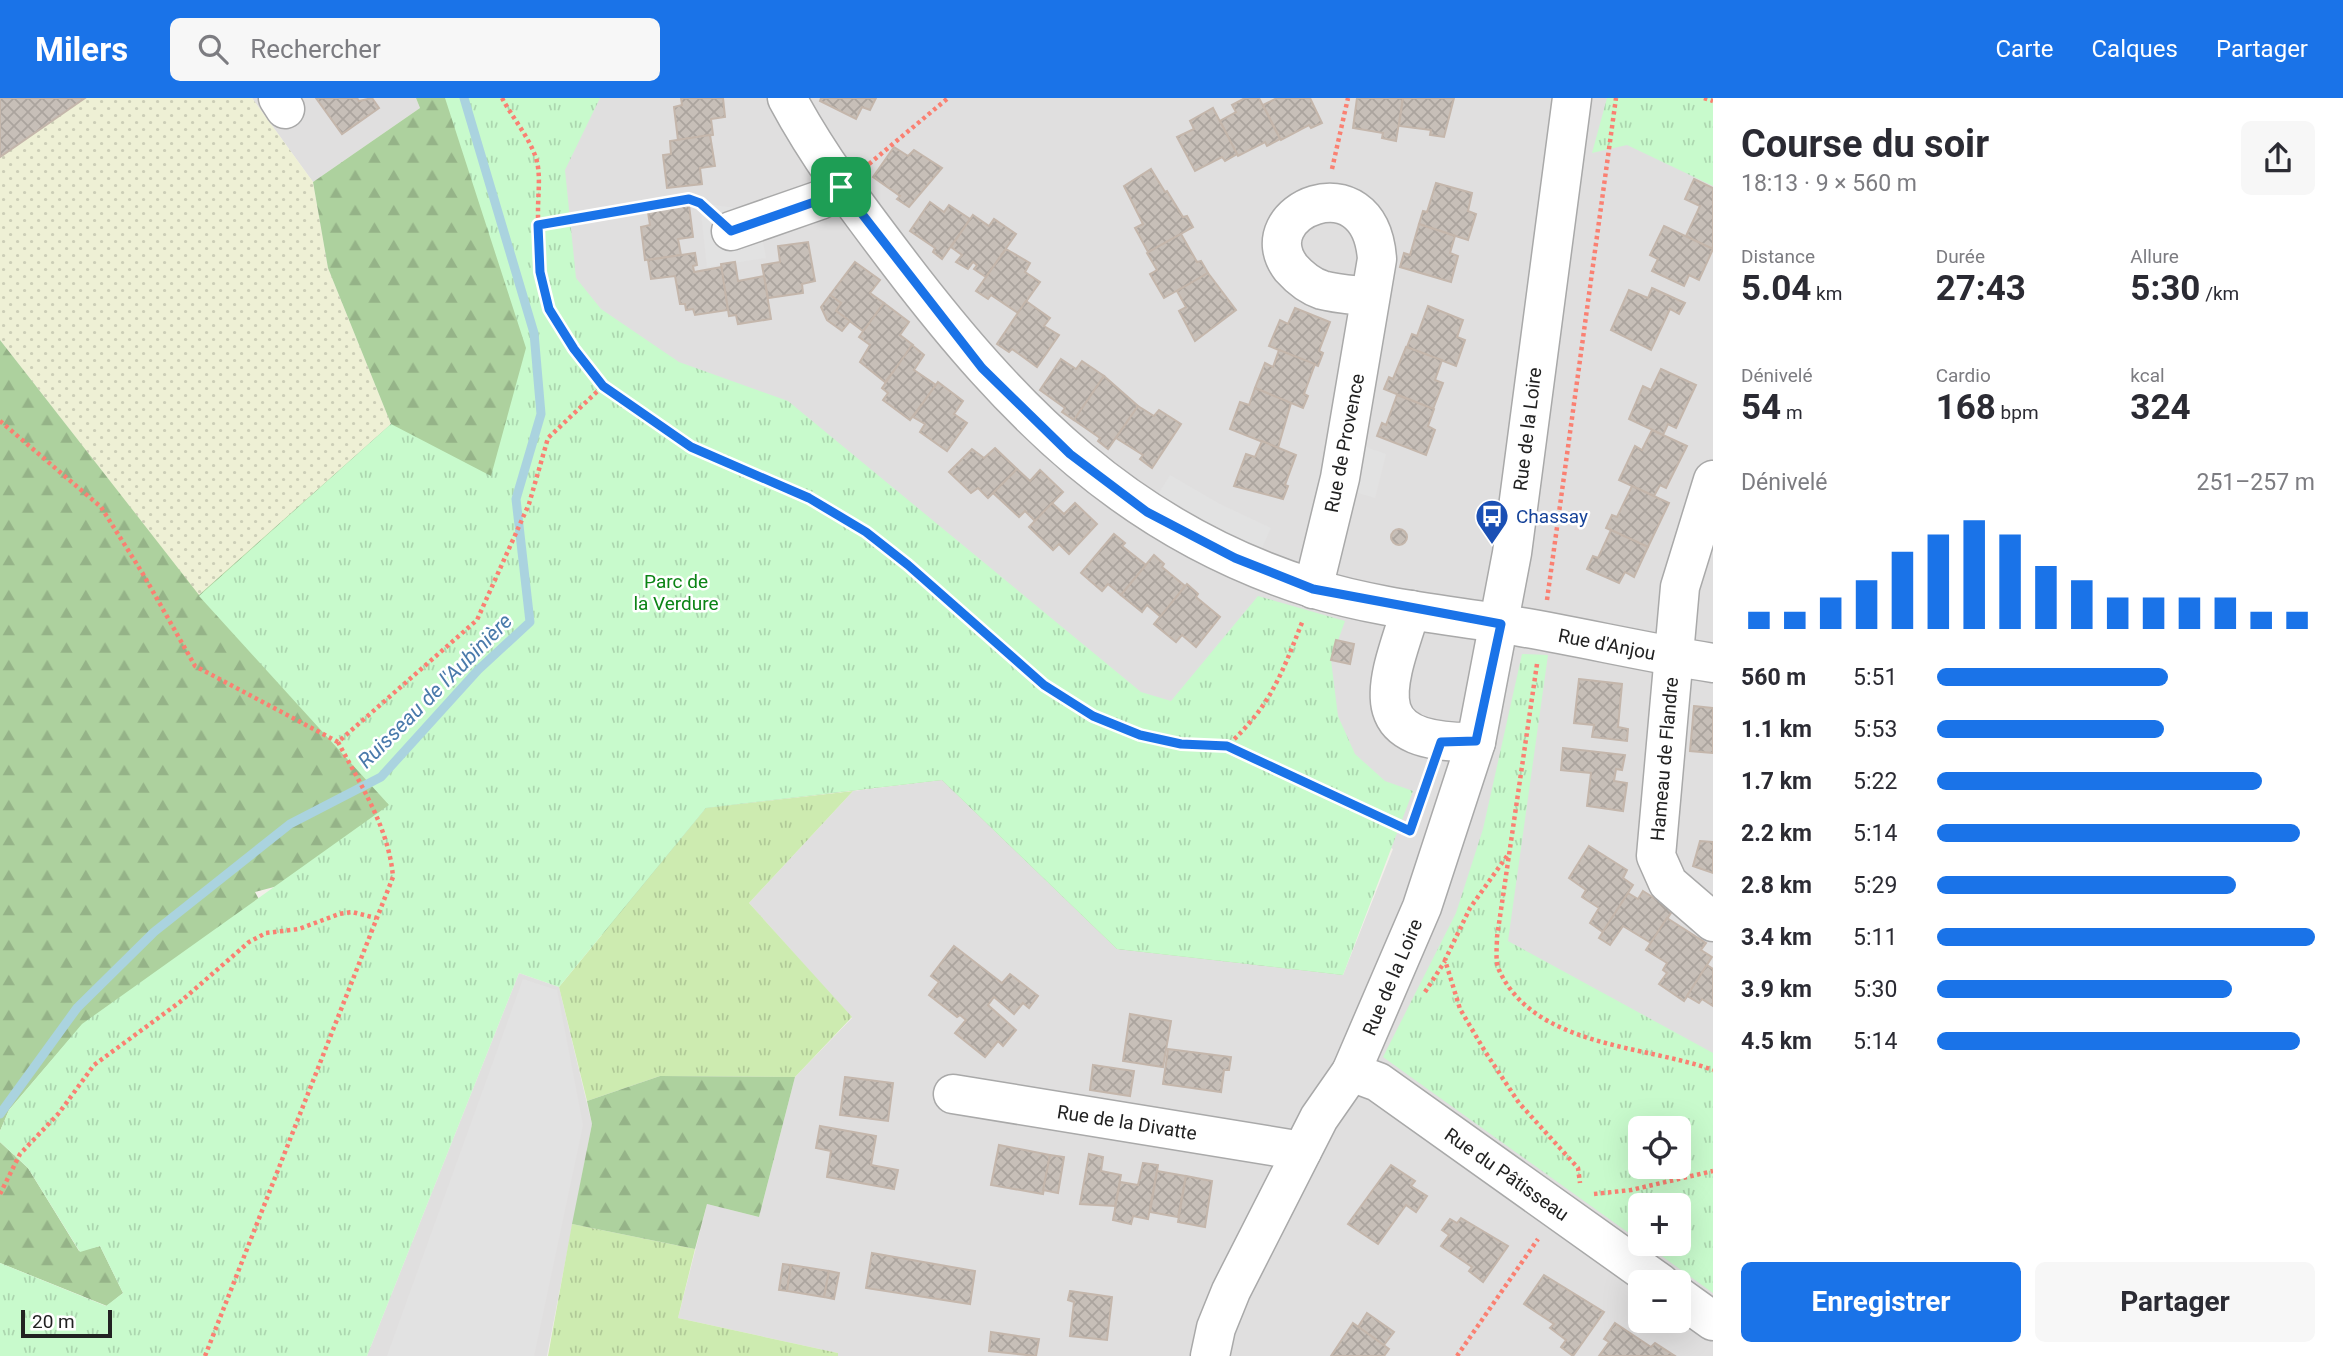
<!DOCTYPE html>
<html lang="fr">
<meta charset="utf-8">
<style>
body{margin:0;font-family:Roboto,sans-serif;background:#f7f7f7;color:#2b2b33;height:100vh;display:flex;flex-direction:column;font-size:26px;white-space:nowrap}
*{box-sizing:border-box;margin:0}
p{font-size:23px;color:#7c7c81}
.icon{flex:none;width:38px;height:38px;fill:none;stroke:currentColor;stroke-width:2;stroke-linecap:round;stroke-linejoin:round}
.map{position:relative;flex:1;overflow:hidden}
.panel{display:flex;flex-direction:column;background:#fff;width:630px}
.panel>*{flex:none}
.buttons{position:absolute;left:1628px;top:1018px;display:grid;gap:14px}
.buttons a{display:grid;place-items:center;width:63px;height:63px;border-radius:10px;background:#fff;box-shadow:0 7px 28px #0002;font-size:35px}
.scale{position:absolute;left:21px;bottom:18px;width:91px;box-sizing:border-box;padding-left:7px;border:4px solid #222;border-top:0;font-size:19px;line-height:24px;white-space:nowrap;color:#222;-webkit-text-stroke:5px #fff;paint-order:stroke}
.pin{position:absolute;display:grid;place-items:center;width:60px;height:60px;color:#fff;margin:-30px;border-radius:14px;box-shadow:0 4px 10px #0006}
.round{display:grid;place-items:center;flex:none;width:74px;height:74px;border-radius:10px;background:#f7f7f7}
.overview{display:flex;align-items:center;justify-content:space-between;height:119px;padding:0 28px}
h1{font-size:38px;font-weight:700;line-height:52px}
.stats{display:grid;grid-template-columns:repeat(3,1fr);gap:10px;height:119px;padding:7px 28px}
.stats div{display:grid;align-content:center}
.stats b{font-size:35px;font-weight:700}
.stats small{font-size:19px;font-weight:400}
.stats p{font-size:19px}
.chart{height:196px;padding:14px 28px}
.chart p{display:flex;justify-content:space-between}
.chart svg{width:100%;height:126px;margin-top:7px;stroke:#1a73e8;stroke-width:6}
.action{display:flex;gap:14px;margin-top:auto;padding:14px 28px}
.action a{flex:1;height:80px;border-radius:10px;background:#1a73e8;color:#fff;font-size:28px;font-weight:700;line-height:80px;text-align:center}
.action a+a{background:#f7f7f7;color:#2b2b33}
ul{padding:0 28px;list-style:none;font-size:23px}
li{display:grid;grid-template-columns:112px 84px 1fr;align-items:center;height:52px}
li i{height:18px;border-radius:9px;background:#1a73e8}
header{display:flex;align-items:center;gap:42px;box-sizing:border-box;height:98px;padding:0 35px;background:#1a73e8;color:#fff}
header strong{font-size:33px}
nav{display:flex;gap:38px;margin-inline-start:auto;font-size:24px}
.search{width:490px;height:63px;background:#f7f7f7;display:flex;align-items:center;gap:18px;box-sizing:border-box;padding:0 24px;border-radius:10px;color:#7c7c81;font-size:26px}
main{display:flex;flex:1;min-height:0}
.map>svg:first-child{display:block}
.residential{fill:#e0dfdf;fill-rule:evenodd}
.farmland{fill:url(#farmland-dots)}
.grass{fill:url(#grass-tufts)}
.forest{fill:url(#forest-firs)}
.park{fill:url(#park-tufts);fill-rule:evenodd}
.parking{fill:#e2e2e2}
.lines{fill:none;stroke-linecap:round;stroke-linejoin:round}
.stream{stroke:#aad3df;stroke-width:9}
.building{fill:url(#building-cross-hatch);stroke:#c4b6ab;stroke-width:2}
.minor-casing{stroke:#a9a9a9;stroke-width:41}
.path{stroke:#fa8072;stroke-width:4.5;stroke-dasharray:3.5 3.5;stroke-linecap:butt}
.minor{stroke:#fff;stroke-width:38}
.route-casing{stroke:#fff;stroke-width:14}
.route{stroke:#1a73e8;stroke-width:9}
.labels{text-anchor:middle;stroke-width:5;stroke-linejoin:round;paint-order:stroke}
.street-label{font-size:19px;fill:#222;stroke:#fff}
.transit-label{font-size:19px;fill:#164399;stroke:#fff;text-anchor:start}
.park-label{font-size:19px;fill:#0c8416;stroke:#fff}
.water-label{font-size:21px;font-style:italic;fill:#4a7aab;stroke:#fff}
</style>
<header>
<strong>Milers</strong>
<div class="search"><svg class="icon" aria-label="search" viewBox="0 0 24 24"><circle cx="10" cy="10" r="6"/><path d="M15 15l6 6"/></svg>Rechercher</div>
<nav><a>Carte</a><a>Calques</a><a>Partager</a></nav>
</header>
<main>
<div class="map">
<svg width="1713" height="1258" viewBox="0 0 1713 1258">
<defs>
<pattern id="farmland-dots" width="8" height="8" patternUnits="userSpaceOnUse" patternTransform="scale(1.75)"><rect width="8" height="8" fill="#eef0d5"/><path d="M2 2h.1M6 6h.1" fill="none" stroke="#ccceb7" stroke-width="1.8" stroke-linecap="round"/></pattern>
<pattern id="grass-tufts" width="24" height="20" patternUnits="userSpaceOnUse" patternTransform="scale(1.75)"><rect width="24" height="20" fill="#cdebb0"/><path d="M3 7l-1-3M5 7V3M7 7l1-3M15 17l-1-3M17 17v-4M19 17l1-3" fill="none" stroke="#b0c997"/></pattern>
<pattern id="forest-firs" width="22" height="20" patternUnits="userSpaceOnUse" patternTransform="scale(1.75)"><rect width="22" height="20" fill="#add19e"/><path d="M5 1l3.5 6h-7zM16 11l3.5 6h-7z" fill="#95b388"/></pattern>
<pattern id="park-tufts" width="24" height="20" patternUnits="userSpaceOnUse" patternTransform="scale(1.75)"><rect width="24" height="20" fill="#c8facc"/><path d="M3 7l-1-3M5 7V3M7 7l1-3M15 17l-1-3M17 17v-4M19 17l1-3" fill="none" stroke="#acd6af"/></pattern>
<pattern id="building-cross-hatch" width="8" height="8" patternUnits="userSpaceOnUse" patternTransform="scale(1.75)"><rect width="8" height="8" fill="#c7bfb8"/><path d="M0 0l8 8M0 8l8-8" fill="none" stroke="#aba49e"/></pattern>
</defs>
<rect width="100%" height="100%" fill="#f2efe9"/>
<g class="residential">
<polygon points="252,0 416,0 420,10 313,84"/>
<path d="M502 0H1713V1258H838V1255L678 1220 707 1106 759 1119 795 979 852 920 749 805 853 693 942 682 1117 851 1343 877 1393 751 1211 661 587 250ZM1640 1031H1678V1069H1640ZM1640 1108H1678V1146H1640ZM1640 1185H1678V1223H1640Z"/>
<polygon points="519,875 559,889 592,1026 547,1258 367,1258"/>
</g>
<polygon class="farmland" points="0,0 252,0 313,84 328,170 391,326 199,498 0,242"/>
<g class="grass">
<polygon points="853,693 749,805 852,919 795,979 660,978 587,1003 559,889 706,710"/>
<polygon points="572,1126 695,1151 678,1220 838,1255 838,1258 548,1258"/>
</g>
<g class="forest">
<polygon points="416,0 502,0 532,163 1343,877 1117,851 942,682 706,710 602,837 345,784 274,789 255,794 265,813 82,927 9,1012 0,1033 0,242 199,497 391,326 328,170 313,84 420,10"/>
<polygon points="660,978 795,979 759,1119 707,1106 695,1151 572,1126 592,1026 587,1003"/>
<polygon points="0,1044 28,1070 79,1153 100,1148 123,1195 107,1208 0,1165"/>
</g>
<g class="park">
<polygon points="445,0 600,0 565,72 576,180 601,211 679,264 788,303 1141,594 1171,603 1258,498 1345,523 1331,562 1338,618 1355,656 1385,683 1413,693 1343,877 1117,851 942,682 706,710 559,889 519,875 367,1258 0,1258 0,1165 106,1208 123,1195 100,1148 80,1154 28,1070 0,1044 0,1033 9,1012 82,926 389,707 199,498 391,326 491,378 526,250"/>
<polygon points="1607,0 1713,0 1713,88 1627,47 1592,55"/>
<path d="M1522 556 1548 557 1508 843 1713 955V1195L1645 1146H1678V1108H1640V1143L1383 959 1456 815 1483 731ZM1640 1031H1678V1069H1640Z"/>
</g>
<g class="parking">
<polygon points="700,105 757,113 766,160 707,169"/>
<polygon points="1346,342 1386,356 1375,400 1338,389"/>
<polygon points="1170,377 1220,406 1271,430 1254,468 1147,414"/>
<polygon points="523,881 557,892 583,1027 534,1258 387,1258"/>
</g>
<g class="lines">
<polyline class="stream" points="0,1016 77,910 154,834 290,726 381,679 478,572 530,524 516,401 541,316 534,235 464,0"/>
</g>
<g class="building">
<polygon points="0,0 85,0 0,59"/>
<polygon points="316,0 357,0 359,3 372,0 379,10 342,36"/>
<polygon points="681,0 723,0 725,19 711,21 713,37 678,42 674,9 682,7"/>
<polygon points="821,0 876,0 870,12 862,9 856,21 820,3"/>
<polygon points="1245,0 1259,0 1280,41 1267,48 1265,44 1238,58 1220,23 1236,14 1232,7"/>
<polygon points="1277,0 1310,0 1322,25 1311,30 1309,27 1281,42 1263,7"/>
<polygon points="1357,0 1403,0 1396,43 1382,40 1383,35 1353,30"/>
<polygon points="1403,0 1454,0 1444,39 1430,37 1431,32 1399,28"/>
<polygon points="1213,10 1237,56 1225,63 1222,59 1195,73 1177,39 1194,31 1190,23"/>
<polygon points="710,37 715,68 700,70 702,86 667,90 663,57 671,56 670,43"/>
<polygon points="894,49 908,58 914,52 942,70 909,109 897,101 900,98 873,79"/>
<polygon points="1151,71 1165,94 1167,93 1183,119 1187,118 1193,129 1148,154 1135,130 1143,126 1124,88"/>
<polygon points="1694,81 1713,90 1713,151 1686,138 1700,108 1685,101"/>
<polygon points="1436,85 1472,95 1468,113 1476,116 1468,142 1419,126 1423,113 1427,114"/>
<polygon points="930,104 944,114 949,107 970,121 942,161 933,154 935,150 910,133"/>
<polygon points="689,107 693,139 678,141 681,157 645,162 641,129 650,127 648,114"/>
<polygon points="973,117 989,128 994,121 1016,136 986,179 974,171 977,167 973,164 968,171 956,164 962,157 951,149"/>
<polygon points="1419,126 1455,138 1450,155 1458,158 1451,184 1400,169 1404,155 1410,157"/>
<polygon points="1664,128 1713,151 1699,182 1689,177 1684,188 1652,173 1658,161 1650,157"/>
<polygon points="1181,136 1197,164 1201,163 1208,175 1164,200 1150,176 1157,172 1147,155"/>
<polygon points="808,144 815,183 802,186 803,195 768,200 762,167 780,164 778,148"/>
<polygon points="1006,151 1030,165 1025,174 1040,184 1018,215 991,197 988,201 976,193"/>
<polygon points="695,155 697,167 693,168 694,174 722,169 728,212 695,217 693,211 686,212 685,206 680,206 675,178 651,181 648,162"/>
<polygon points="735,164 738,183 764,178 771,221 738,226 736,217 729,218 721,166"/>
<polygon points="855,164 880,182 870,195 884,205 863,233 836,213 841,205 830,197"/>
<polygon points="1208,175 1236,212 1195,243 1179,213 1186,209 1177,193"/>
<polygon points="1652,190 1685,205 1679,216 1670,211 1651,252 1611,232 1629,192 1648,200"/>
<polygon points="830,197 841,205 836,213 850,223 842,233 827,222 821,209"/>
<polygon points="1026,203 1050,220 1044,228 1059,237 1037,269 1012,251 1009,254 997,246"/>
<polygon points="884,205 909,224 900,237 913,247 885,284 860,264 870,247 859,239"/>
<polygon points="1428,208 1463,222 1457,239 1465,242 1456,268 1407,249 1412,236 1417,238"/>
<polygon points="1295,210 1330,224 1319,253 1323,255 1318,268 1269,248 1280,222 1288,226"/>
<polygon points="912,247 924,257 914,272 936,287 910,322 883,302 888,295 882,290"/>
<polygon points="1406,249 1442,262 1435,282 1443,285 1433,311 1384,291 1389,279 1393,281"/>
<polygon points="1279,252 1315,266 1304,296 1308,298 1303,310 1255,290 1265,265 1273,269"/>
<polygon points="1061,261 1076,271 1082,263 1104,278 1074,322 1062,314 1065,310 1040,292"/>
<polygon points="1661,271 1696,287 1676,330 1668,326 1663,337 1629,321 1643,288 1651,292"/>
<polygon points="1104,278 1138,308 1108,351 1098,343 1100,340 1074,322"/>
<polygon points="938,284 963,303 954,316 967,325 947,353 920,334 925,326 913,319"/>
<polygon points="1255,290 1291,305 1278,350 1230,331 1240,304 1249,307"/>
<polygon points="1397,297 1434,311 1428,328 1435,332 1426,357 1377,338 1382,325 1386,327"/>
<polygon points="1138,308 1154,318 1159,312 1181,326 1152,370 1140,361 1143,357 1116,340"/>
<polygon points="1652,332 1687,348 1666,390 1660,387 1654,398 1619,382 1635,348 1642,352"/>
<polygon points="1262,343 1296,357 1285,387 1288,388 1283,401 1234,388 1246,356 1255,359"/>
<polygon points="995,350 1017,371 988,400 978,390 971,395 949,374 972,351 984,360"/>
<polygon points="1017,371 1030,383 1040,372 1063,394 1035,423 1025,413 1019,419 993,395"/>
<polygon points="1632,388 1669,405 1648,449 1606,430 1612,417 1617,419"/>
<polygon points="1052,405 1064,416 1075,405 1097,426 1069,456 1059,446 1053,452 1029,429"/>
<circle cx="1399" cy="439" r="8"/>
<polygon points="1611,432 1648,449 1634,479 1625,474 1619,485 1587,471 1593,458 1598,460"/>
<polygon points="1114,436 1125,445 1122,448 1146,467 1121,497 1108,486 1102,493 1081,475"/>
<polygon points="1154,457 1164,466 1162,469 1185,488 1161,519 1147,507 1142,514 1121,497"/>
<polygon points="1187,486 1198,496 1196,499 1220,519 1196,549 1182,537 1176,544 1154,526"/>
<polygon points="1336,542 1354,546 1350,566 1331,562"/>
<polygon points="1579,581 1622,586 1618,629 1628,631 1627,643 1592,639 1594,627 1574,625"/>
<polygon points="1694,608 1713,610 1713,655 1690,653"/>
<polygon points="1563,650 1625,657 1622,672 1616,671 1614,683 1627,685 1623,713 1587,708 1591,675 1561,672"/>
<polygon points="1700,743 1713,744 1713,775 1693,768"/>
<polygon points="1589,748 1627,772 1623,780 1633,787 1603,834 1590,825 1599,810 1582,799 1586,792 1569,780"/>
<polygon points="1643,793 1673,812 1651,845 1623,828 1610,847 1599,840 1628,795 1638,801"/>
<polygon points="1667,820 1706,845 1701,852 1712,859 1684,903 1659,886 1667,875 1663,872 1667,865 1646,852"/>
<polygon points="954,848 1002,885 1010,876 1038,898 1029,910 1023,905 1014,916 994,899 988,907 1016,932 1003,948 998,943 985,959 955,935 966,922 960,917 957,919 929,897 939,884 931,878"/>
<polygon points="1707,867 1713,871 1713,908 1702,901 1699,905 1687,898"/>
<polygon points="1130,916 1171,923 1163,969 1123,963"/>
<polygon points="1168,951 1231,959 1229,972 1224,972 1221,994 1163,986"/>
<polygon points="1093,967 1134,973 1130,998 1090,992"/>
<polygon points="845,979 893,985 888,1023 840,1017"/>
<polygon points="820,1028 876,1038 871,1067 898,1072 894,1091 827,1079 831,1053 816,1050"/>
<polygon points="999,1047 1050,1057 1043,1096 991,1087"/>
<polygon points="1089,1056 1103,1059 1101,1073 1121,1077 1115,1108 1080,1106"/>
<polygon points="1050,1057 1064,1059 1058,1095 1043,1092"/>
<polygon points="1143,1065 1158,1067 1148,1121 1133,1118 1131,1126 1113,1122 1120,1084 1138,1087"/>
<polygon points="1391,1067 1415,1083 1411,1088 1427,1098 1416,1114 1406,1107 1378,1146 1348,1126"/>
<polygon points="1157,1073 1186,1078 1178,1119 1150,1114"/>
<polygon points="1186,1078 1212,1083 1205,1129 1178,1124"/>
<polygon points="1461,1120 1508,1148 1483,1184 1469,1173 1472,1169 1441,1148 1449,1137 1442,1132 1450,1121 1457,1125"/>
<polygon points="872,1155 975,1173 970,1206 866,1190"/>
<polygon points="783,1166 791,1167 787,1193 779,1192"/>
<polygon points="791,1167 829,1173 824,1199 787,1193"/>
<polygon points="829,1173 839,1175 834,1201 824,1199"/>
<polygon points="1544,1177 1604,1214 1573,1258 1561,1249 1566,1242 1550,1230 1554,1226 1524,1206"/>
<polygon points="1070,1193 1112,1199 1107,1242 1070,1238 1074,1204 1068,1202"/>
<polygon points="1367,1215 1394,1234 1384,1247 1358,1229"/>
<polygon points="1353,1225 1389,1251 1384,1258 1331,1258"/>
<polygon points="1615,1225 1651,1249 1655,1245 1675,1258 1599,1258 1609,1244 1604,1241"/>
<polygon points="991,1234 1039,1241 1036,1258 989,1253"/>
</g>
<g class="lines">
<defs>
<g id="minor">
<polyline points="278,0 285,11"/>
<path d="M787 0C819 60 859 112 900 166 1013 314 1129 433 1312 490 1380 511 1452 517 1521 529 1585 540 1649 555 1713 565"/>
<polyline points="731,133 820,102 841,89"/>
<polyline points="1713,382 1680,489 1656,758 1668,785 1713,824"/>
<path d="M1313 491 1340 380 1377 161C1370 61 1248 114 1291 170 1299 179 1310 188 1322 192 1337 196 1355 197 1370 199"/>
<path d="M1411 512C1384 593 1363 646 1476 644"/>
<polyline points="1351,974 1378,984 1660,1185"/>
<polyline points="953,996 1302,1053"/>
<polyline points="1678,1198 1713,1223"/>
<polyline points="1210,1258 1216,1230 1231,1193 1319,1020 1351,974 1422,809 1476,644 1512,455 1572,0"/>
</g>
</defs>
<use href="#minor" class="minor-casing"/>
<g class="path">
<path d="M502 0C512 19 529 39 536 60 541 76 538 96 538 112 538 169 540 205 575 252 645 349 768 370 864 433 946 487 1004 575 1094 618 1138 639 1180 646 1227 648 1271 608 1282 575 1303 522"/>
<polyline points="1704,0 1713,3"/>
<polyline points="869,66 948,0"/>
<polyline points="1332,71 1348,0"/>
<polyline points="538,127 689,101 707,111"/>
<polyline points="0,323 101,409 143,476 195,568 338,644 477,522 529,406 548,340 603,288"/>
<polyline points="1547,502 1616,0"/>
<path d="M1537 566 1497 839C1497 849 1495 863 1499 872 1534 949 1644 947 1713 972"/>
<polyline points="1227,648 1411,731"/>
<polyline points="1507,758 1470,810 1445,862 1460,911 1486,955 1519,1005 1578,1070 1580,1085"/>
<polyline points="1425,894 1445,863"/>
<polyline points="0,1096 20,1056 59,1015 94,967 180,904 249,844 266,835 299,831 339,816 352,814 376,820"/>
<polyline points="1594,1096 1631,1092 1713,1073"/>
<path d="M205 1258 393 779C389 730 360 686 338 644"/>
<polyline points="1457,1258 1538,1141"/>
</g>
<use href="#minor" class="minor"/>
</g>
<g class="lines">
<defs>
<polygon id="route" points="841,89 982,270 1070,356 1147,414 1235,460 1313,491 1501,526 1476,643 1441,644 1410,733 1227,648 1181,646 1140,637 1093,618 1044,587 908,467 866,434 809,400 691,349 603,288 574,251 549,211 540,174 538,127 689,101 700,105 731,133 820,102"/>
</defs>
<use href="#route" class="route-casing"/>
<use href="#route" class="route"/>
</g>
<defs>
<symbol id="bus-pin" viewBox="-11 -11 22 30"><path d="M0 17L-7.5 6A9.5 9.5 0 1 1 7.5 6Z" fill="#1a4fb4" stroke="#fff"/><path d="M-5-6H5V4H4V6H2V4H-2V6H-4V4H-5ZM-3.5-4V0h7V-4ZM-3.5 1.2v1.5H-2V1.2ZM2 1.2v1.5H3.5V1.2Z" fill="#fff"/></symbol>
</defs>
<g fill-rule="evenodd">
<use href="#bus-pin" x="1473" y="399" width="38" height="52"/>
</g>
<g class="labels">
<g class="street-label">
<text transform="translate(1527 331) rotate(-83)" y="7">Rue de la Loire</text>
<text transform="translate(1344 345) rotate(-79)" y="7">Rue de Provence</text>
<text transform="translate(1607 546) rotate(11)" y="7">Rue d'Anjou</text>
<text transform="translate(1664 661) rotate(-85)" y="7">Hameau de Flandre</text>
<text transform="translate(1392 879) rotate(-67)" y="7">Rue de la Loire</text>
<text transform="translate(1127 1024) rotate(9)" y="7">Rue de la Divatte</text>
<text transform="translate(1507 1076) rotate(35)" y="7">Rue du Pâtisseau</text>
</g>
<g class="transit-label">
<text x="1516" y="425">Chassay</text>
</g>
<g class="park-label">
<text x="676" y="490">Parc de<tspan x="676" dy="22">la Verdure</tspan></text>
</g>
<g class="water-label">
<text transform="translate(435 593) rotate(-45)" y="7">Ruisseau de l'Aubinière</text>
</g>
</g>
</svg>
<div class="buttons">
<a><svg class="icon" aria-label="locate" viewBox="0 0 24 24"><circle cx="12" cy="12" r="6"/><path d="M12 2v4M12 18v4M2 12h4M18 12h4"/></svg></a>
<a>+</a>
<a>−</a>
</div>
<div class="scale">20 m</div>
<div class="pin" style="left:841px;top:89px;background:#1e9e55"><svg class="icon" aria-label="arrive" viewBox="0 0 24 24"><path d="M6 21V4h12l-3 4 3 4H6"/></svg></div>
</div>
<section class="panel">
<div class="overview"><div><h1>Course du soir</h1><p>18:13 · 9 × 560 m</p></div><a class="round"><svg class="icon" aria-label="share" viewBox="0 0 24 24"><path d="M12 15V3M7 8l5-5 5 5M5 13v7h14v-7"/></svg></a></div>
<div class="stats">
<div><p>Distance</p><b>5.04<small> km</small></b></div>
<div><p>Durée</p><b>27:43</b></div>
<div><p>Allure</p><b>5:30<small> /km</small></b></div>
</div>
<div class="stats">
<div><p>Dénivelé</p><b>54<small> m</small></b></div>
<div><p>Cardio</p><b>168<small> bpm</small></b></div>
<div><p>kcal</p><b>324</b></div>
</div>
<div class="chart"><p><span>Dénivelé</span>251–257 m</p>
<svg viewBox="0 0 160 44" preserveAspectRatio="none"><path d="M5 44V38M15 44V38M25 44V33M35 44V27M45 44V17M55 44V11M65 44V6M75 44V11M85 44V22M95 44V27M105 44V33M115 44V33M125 44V33M135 44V33M145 44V38M155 44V38"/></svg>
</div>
<ul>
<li><b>560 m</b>5:51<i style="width:61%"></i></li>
<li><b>1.1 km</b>5:53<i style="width:60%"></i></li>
<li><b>1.7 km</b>5:22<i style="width:86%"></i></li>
<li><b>2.2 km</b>5:14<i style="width:96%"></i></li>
<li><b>2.8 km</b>5:29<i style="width:79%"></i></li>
<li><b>3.4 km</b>5:11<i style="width:100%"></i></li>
<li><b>3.9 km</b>5:30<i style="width:78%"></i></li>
<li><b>4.5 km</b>5:14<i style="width:96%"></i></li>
</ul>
<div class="action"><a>Enregistrer</a><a>Partager</a></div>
</section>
</main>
